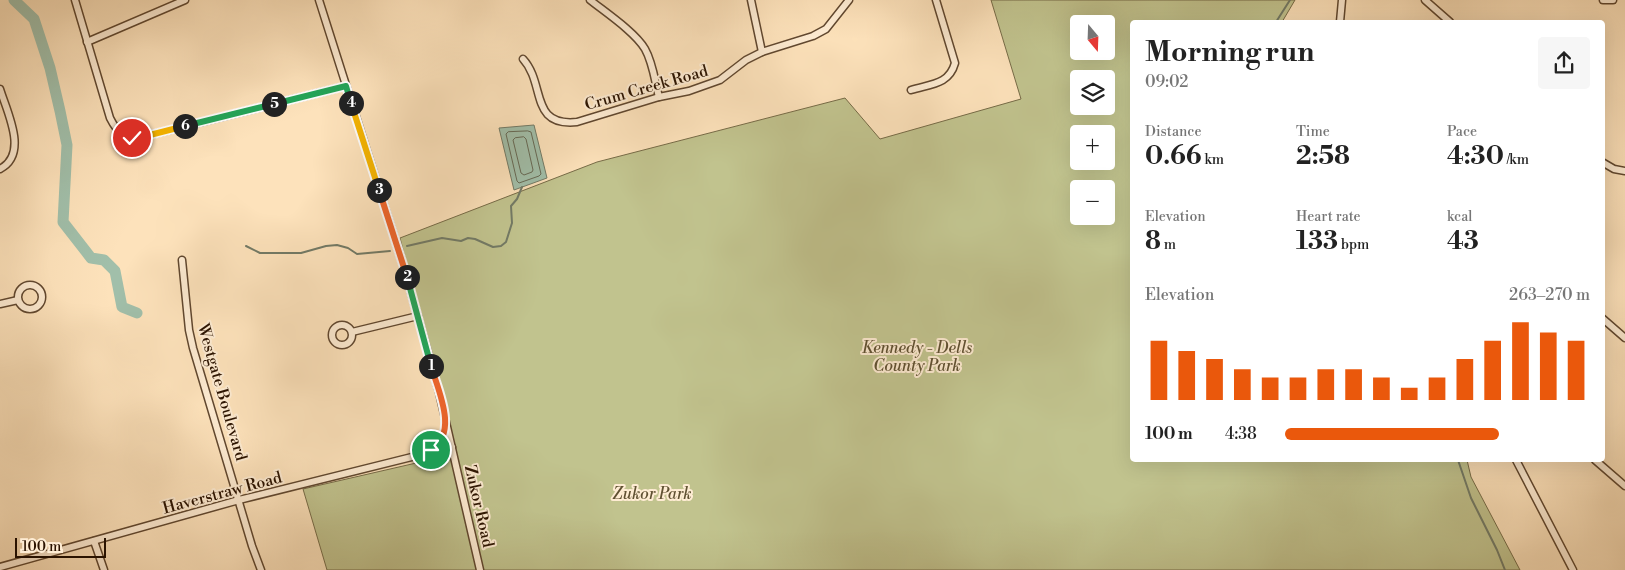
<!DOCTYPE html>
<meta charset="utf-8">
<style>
body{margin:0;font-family:"Libre Bodoni",serif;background:#f6f6f6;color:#222;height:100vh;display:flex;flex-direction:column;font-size:19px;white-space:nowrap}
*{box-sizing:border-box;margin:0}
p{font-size:16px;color:#767676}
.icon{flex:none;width:28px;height:28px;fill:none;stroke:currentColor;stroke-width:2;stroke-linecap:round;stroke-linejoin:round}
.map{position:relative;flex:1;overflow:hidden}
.details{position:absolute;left:1130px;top:20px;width:475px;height:442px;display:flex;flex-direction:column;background:#fff;border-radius:5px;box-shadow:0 5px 20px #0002}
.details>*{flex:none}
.needle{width:32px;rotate:161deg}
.controls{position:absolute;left:1070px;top:15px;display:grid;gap:10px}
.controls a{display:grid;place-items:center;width:45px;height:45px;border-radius:5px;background:#fff;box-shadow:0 5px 20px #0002;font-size:25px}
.scale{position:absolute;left:15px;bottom:12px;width:91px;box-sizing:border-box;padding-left:5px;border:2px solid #2b1300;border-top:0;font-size:14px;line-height:18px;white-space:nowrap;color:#2b1300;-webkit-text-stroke:4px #feecd3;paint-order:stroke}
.pin{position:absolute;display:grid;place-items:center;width:42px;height:42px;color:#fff;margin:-21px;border:2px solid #fff;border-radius:50%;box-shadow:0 1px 5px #0007}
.km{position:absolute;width:25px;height:25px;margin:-12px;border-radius:50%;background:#222;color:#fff;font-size:14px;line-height:25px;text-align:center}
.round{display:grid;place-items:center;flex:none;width:52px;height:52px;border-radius:5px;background:#f6f6f6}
.overview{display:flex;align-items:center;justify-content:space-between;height:85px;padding:0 15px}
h1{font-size:28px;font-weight:800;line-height:38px}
.metrics{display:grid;grid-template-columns:repeat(3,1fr);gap:8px;height:85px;padding:5px 15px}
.metrics div{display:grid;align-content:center}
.metrics b{font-size:25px;font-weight:800}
.metrics small{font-size:14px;font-weight:400}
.metrics p{font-size:14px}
.chart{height:140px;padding:10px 15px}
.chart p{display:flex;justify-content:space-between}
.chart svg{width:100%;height:90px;margin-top:5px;stroke:#ea580c;stroke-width:6}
ul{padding:0 15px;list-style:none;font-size:16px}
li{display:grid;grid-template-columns:80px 60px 1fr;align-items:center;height:38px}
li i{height:12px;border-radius:6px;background:#ea580c}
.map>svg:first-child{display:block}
.green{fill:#c1c38e;stroke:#766b47;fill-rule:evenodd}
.water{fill:#a1bfaa;stroke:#727a66}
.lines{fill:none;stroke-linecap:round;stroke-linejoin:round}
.shore{stroke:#666955;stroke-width:1}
.stream{stroke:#727a66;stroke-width:2}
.river{stroke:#a1bfaa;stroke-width:11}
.minor-casing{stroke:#60472f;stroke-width:9}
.minor{stroke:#feecd3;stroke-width:6}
.split-1-casing{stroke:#fff;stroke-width:10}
.split-2-casing{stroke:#fff;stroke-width:10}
.split-3-casing{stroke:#fff;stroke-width:10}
.split-4-casing{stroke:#fff;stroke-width:10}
.split-5-casing{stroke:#fff;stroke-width:10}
.split-6-casing{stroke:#fff;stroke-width:10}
.split-7-casing{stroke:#fff;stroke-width:10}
.split-1{stroke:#f0652b;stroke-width:6}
.split-2{stroke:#22a559;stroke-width:6}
.split-3{stroke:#f0652b;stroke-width:6}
.split-4{stroke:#f5b400;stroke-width:6}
.split-5{stroke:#22a559;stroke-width:6}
.split-6{stroke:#22a559;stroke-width:6}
.split-7{stroke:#f5b400;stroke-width:6}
.labels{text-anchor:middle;stroke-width:4;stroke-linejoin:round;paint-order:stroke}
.street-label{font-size:16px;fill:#2b1300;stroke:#feecd3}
.park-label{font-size:16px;font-style:italic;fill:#605132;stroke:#feecd3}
</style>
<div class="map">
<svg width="1625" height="570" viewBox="0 0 1625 570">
<rect width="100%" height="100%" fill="#fde2bb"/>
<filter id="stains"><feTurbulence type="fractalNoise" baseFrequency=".004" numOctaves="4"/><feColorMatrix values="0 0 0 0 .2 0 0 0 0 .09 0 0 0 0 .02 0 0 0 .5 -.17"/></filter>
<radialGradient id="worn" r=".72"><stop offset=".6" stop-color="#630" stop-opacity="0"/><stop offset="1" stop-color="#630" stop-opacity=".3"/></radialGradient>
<g class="green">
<path d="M991 0H1295L1282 22H1132V460H1467L1471 477 1520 570H483L457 461 400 238 597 162 845 98 880 139 1021 99ZM1079 24H1106V51H1079ZM1079 79H1106V106H1079ZM1079 134H1106V161H1079ZM1079 189H1106V216H1079Z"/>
<polygon points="451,455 479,570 327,570 303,489"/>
</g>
<polygon class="water" points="534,125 547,178 514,190 499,128"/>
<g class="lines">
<g class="shore">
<polygon points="528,131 531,132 541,174 539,176 519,183 517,181 506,134 508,132"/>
<polygon points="524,137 526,139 533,170 532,172 524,175 521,173 513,140 515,138"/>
</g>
<g class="stream">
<polyline points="1276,22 1290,0"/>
<polyline points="246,246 260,253 301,253 326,246 337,245 348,248 357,254 390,251"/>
<polyline points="407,246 442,238 461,241 468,238 475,239 493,247 501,246 506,242 512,223 511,206 517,199 522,187"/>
<polyline points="1458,460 1471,498 1497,550 1505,570"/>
</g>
<polyline class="river" points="14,0 34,19 50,68 60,111 67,145 63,222 91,258 104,260 115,271 122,307 137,313"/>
<defs>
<g id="minor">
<path d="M75 0 110 118C118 134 124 138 142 137L346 86"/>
<polyline points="319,0 405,271 439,392 480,570"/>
<path d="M590 0C605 12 635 32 645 49 653 63 655 82 659 97"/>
<polyline points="751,0 762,52"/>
<polyline points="1425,0 1450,22"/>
<polyline points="1603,0 1613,0"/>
<polyline points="1340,22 1342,0"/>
<polyline points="87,42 185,0"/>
<path d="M523 59C546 84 529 127 577 122L659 97 689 91 720 80 746 60 762 52 813 36 826 29 849 0"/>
<path d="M0 89C7 112 29 154 0 169"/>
<path d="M911 90C930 84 949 85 955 63L936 0"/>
<polyline points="1602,162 1614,169 1625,171"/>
<polyline points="182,260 189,330 193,348 252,546 261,570"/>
<circle cx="30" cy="297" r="12"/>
<polyline points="0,304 18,300"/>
<polyline points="1602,318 1625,338"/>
<circle cx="342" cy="335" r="10"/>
<polyline points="352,332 418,316"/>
<path d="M430 451C440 445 444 438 445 427"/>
<polyline points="1516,460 1573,570"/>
<polyline points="1595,460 1625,486"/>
<polyline points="94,541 104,570"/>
<polyline points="0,567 239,500 452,447"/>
</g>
</defs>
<use href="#minor" class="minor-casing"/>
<use href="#minor" class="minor"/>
</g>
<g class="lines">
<defs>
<path id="split-1" d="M431 450C459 433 438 390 431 366"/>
<polyline id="split-2" points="407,277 431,366"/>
<polyline id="split-3" points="379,190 407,277"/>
<polyline id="split-4" points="351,103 379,190"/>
<polyline id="split-5" points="274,104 346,86 351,103"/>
<polyline id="split-6" points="185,126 274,104"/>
<polyline id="split-7" points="132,138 142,137 185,126"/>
</defs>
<use href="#split-1" class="split-1-casing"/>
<use href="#split-2" class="split-2-casing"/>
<use href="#split-3" class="split-3-casing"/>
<use href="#split-4" class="split-4-casing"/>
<use href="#split-5" class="split-5-casing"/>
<use href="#split-6" class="split-6-casing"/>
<use href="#split-7" class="split-7-casing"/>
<use href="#split-1" class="split-1"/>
<use href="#split-2" class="split-2"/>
<use href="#split-3" class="split-3"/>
<use href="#split-4" class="split-4"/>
<use href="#split-5" class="split-5"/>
<use href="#split-6" class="split-6"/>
<use href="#split-7" class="split-7"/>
</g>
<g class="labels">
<g class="street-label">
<text transform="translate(646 87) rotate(-16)" y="6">Crum Creek Road</text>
<text transform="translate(223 392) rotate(74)" y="6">Westgate Boulevard</text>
<text transform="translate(222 492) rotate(-15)" y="6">Haverstraw Road</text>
<text transform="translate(480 506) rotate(77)" y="6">Zukor Road</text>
</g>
<g class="park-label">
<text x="917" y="353">Kennedy - Dells<tspan x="917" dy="18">County Park</tspan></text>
<text x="652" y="499">Zukor Park</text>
</g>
</g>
<rect width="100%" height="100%" filter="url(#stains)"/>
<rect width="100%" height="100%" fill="url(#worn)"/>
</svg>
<div class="controls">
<a><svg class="needle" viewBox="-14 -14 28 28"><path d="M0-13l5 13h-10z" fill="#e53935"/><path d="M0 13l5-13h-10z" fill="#767676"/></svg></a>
<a><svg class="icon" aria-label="layers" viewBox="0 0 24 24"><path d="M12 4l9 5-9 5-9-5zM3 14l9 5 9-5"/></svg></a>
<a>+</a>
<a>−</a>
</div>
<div class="scale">100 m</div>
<div class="pin" style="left:431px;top:450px;background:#1e9e55"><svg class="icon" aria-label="arrive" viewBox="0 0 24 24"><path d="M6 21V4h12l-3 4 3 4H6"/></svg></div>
<div class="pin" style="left:132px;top:138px;background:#d93025"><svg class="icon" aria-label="check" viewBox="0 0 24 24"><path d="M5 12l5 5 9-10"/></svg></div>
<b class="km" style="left:431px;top:366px">1</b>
<b class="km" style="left:407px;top:277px">2</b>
<b class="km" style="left:379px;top:190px">3</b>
<b class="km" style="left:351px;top:103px">4</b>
<b class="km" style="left:274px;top:104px">5</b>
<b class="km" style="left:185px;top:126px">6</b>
<section class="details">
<div class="overview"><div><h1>Morning run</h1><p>09:02</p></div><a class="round"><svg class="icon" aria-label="share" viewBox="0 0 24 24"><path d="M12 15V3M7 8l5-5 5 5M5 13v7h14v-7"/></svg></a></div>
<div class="metrics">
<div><p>Distance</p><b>0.66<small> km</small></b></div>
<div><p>Time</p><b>2:58</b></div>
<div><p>Pace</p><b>4:30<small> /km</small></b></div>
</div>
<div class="metrics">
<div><p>Elevation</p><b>8<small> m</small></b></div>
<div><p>Heart rate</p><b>133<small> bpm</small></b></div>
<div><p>kcal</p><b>43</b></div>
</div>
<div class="chart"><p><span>Elevation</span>263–270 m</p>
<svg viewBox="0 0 160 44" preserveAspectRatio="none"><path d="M5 44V15M15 44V20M25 44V24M35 44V29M45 44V33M55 44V33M65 44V29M75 44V29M85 44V33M95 44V38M105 44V33M115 44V24M125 44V15M135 44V6M145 44V11M155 44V15"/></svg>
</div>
<ul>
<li><b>100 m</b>4:38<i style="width:70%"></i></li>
</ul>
</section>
</div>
